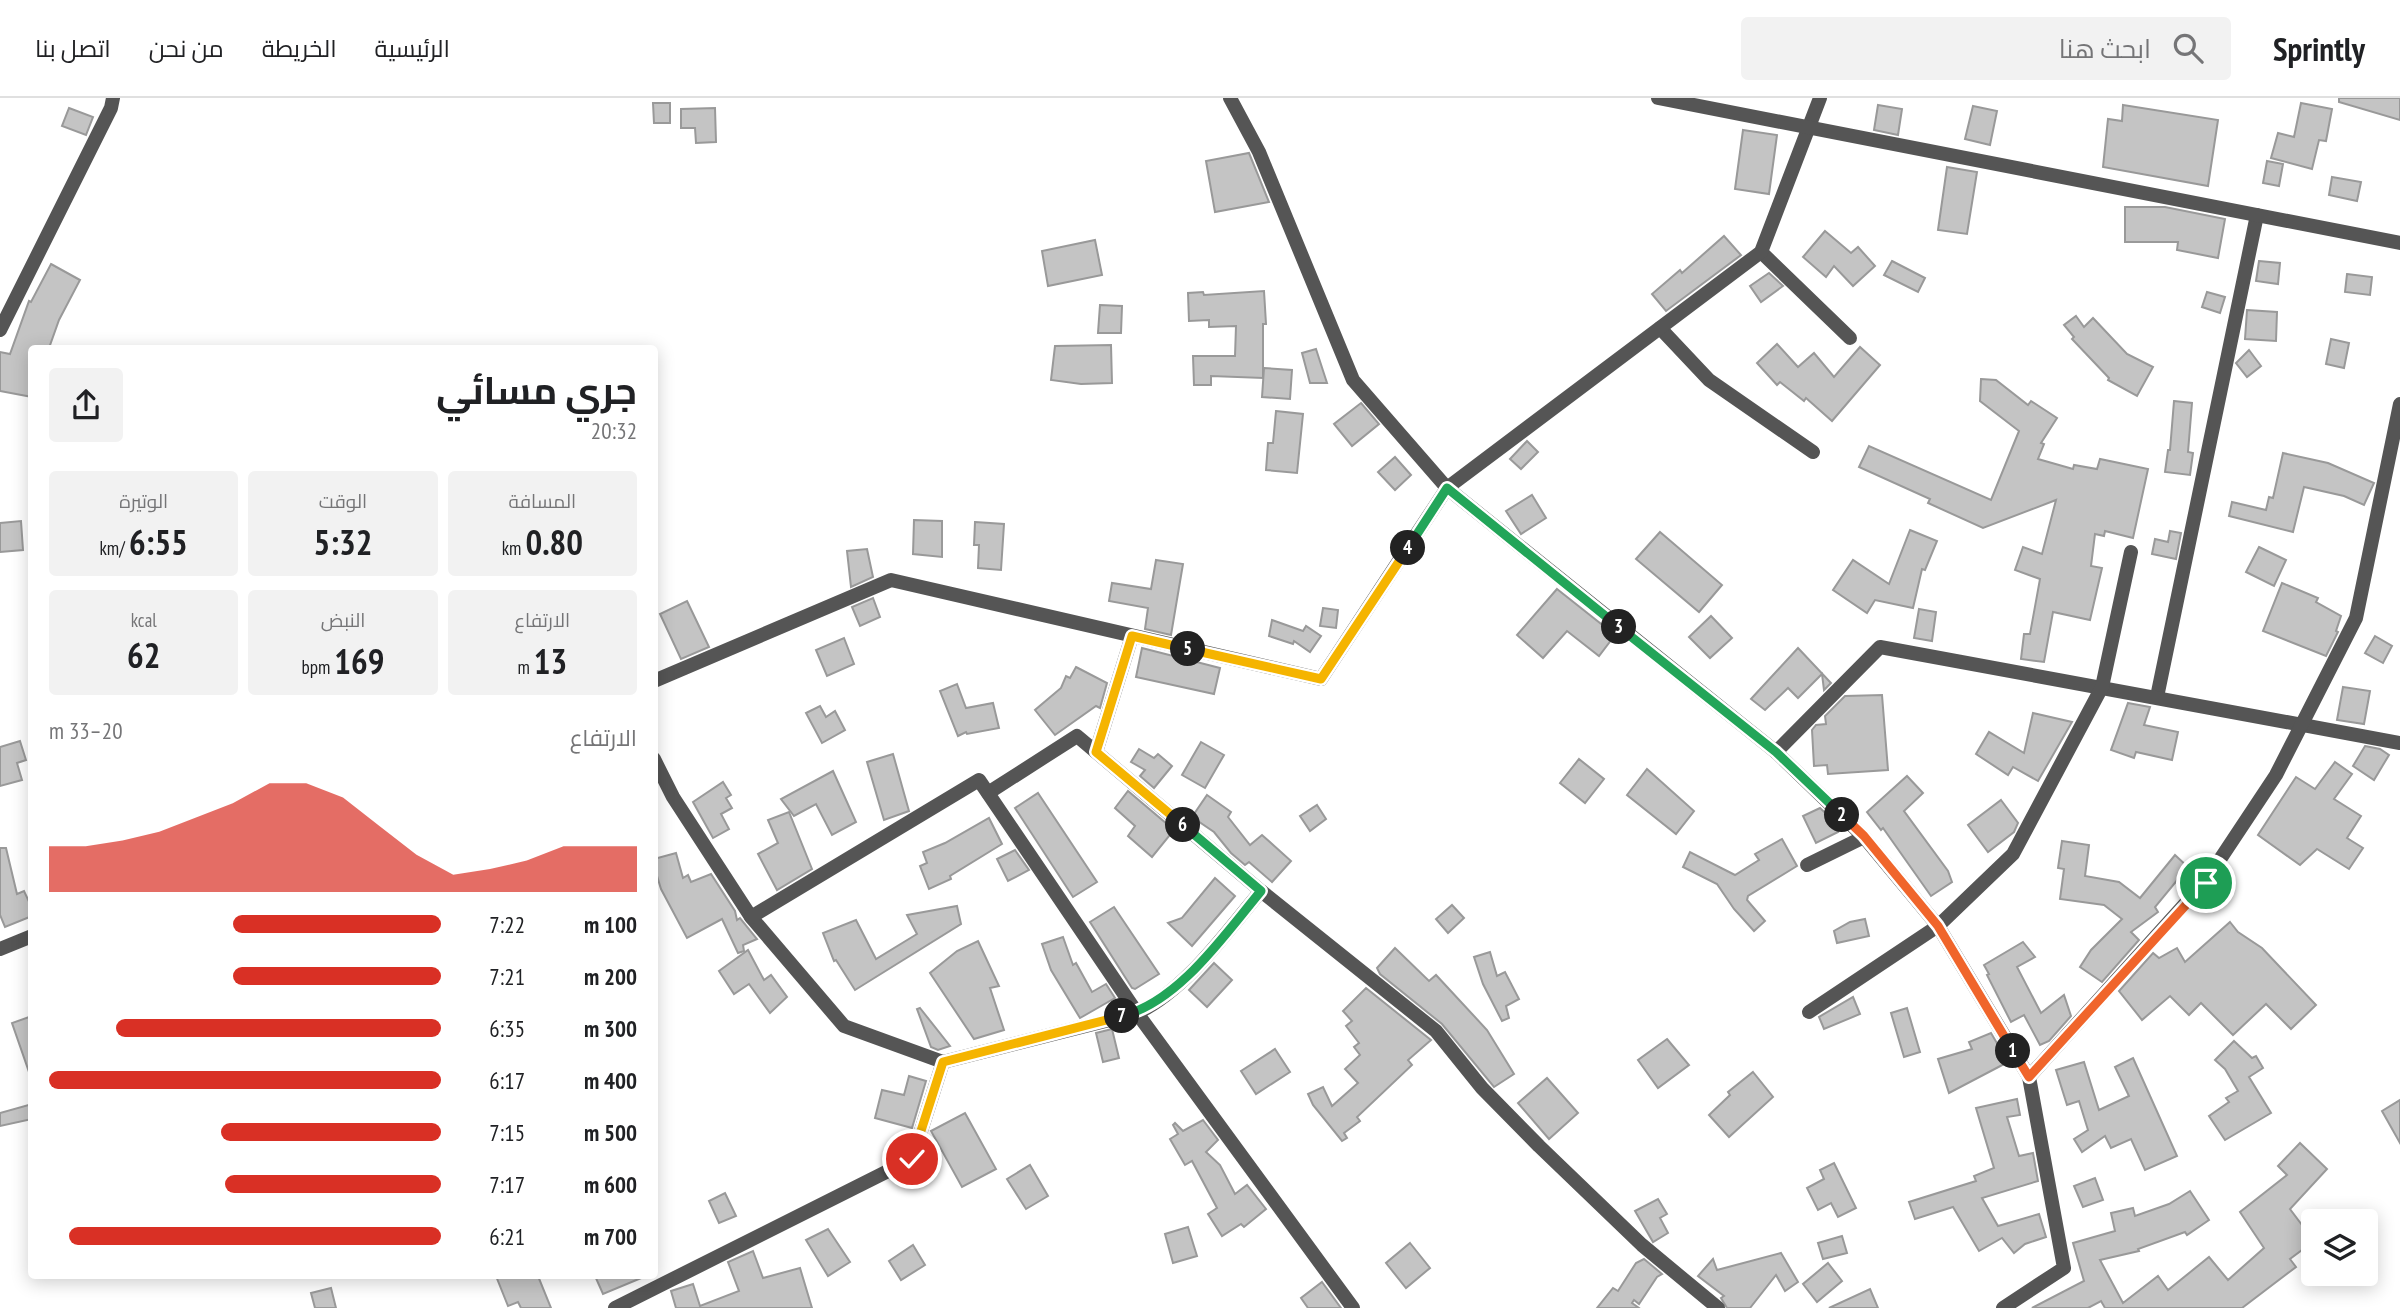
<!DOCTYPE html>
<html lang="ar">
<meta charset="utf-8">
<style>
body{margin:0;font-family:"PT Sans Narrow",Cairo,sans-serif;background:#f2f2f2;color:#202124;direction:rtl;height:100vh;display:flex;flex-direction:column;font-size:26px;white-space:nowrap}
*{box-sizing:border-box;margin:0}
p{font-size:23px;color:#757577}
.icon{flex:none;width:38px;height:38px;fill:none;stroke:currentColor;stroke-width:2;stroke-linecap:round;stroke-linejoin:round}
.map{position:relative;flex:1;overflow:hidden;direction:ltr}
.details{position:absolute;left:28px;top:247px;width:630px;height:934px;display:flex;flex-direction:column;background:#fff;border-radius:7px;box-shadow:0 4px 18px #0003;direction:rtl}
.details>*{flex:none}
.buttons{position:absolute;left:2301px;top:1111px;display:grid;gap:14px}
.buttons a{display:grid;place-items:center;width:77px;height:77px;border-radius:7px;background:#fff;box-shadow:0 4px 18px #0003;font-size:35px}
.pin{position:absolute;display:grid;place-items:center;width:60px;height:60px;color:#fff;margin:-30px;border:4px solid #fff;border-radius:50%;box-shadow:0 2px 7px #0007}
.km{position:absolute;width:35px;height:35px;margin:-18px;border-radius:50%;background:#222;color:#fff;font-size:19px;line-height:35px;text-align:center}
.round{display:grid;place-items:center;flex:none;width:74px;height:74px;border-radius:7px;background:#f2f2f2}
.head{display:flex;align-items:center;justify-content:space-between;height:119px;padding:0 21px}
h1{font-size:38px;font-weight:700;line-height:52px}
.figures{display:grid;grid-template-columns:repeat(3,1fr);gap:10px;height:119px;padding:7px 21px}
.figures div{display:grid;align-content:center;border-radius:7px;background:#f2f2f2;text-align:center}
.figures b{font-size:35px;font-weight:700}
.figures small{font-size:19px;font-weight:400}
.figures p{font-size:19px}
.chart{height:196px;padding:14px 21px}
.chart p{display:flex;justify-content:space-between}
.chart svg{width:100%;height:126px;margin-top:7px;fill:#d93025;opacity:.7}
ul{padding:0 21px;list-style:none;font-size:23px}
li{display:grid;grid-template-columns:112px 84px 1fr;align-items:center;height:52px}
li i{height:18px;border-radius:9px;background:#d93025}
header{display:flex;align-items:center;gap:42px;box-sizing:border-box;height:98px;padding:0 35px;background:#fff;border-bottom:2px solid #e0e0e0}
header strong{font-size:33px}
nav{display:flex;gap:38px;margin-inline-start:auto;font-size:24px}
.search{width:490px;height:63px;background:#f2f2f2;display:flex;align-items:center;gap:18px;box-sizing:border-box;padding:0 24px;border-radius:7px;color:#757577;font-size:26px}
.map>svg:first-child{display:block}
.building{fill:#c4c4c4;stroke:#999;stroke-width:2}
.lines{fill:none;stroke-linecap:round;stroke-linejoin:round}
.minor{stroke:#555;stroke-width:14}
.tertiary{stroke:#555;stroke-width:14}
.split-1-casing{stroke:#fff;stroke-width:14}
.split-2-casing{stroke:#fff;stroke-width:14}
.split-3-casing{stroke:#fff;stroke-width:14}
.split-4-casing{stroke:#fff;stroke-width:14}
.split-5-casing{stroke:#fff;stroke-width:14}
.split-6-casing{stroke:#fff;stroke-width:14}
.split-7-casing{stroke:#fff;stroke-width:14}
.split-8-casing{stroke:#fff;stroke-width:14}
.split-1{stroke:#f0652b;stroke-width:9}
.split-2{stroke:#f0652b;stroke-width:9}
.split-3{stroke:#22a559;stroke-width:9}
.split-4{stroke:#22a559;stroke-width:9}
.split-5{stroke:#f5b400;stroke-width:9}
.split-6{stroke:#f5b400;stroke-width:9}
.split-7{stroke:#22a559;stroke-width:9}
.split-8{stroke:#f5b400;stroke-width:9}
</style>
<header>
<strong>Sprintly</strong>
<div class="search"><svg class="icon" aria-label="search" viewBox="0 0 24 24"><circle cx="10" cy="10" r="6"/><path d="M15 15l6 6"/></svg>ابحث هنا</div>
<nav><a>الرئيسية</a><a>الخريطة</a><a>من نحن</a><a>اتصل بنا</a></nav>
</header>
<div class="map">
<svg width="2400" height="1210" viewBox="0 0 2400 1210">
<rect width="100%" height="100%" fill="#fff"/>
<g class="building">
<polygon points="2339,0 2400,0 2400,22 2339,4"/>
<polygon points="653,5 670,5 670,25 654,25"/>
<polygon points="2301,5 2332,11 2326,43 2319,42 2312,71 2271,60 2278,35 2294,39"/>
<polygon points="1878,7 1902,11 1898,37 1874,32"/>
<polygon points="2123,7 2218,22 2208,88 2103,69 2108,21 2122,23"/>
<polygon points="1973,8 1997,13 1990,47 1965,41"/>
<polygon points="69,10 93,19 86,37 62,28"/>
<polygon points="715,10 716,44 696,45 695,30 681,30 681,11"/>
<polygon points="1743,32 1777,37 1769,96 1735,91"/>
<polygon points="1249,55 1269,104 1215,114 1206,63"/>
<polygon points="2267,63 2283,66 2279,88 2263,85"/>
<polygon points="1947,69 1977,74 1967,136 1938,132"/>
<polygon points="2332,79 2361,84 2357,103 2329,97"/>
<polygon points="2125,109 2165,109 2225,121 2218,160 2177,152 2178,144 2125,144"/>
<polygon points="1825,133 1851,155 1858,149 1875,168 1853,188 1834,168 1826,179 1803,159"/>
<polygon points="1724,138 1741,157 1666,213 1652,196 1680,172 1682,175"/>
<polygon points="1095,142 1102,177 1048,188 1042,153"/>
<polygon points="1892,163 1925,180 1918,194 1884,177"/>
<polygon points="2259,163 2280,165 2278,186 2256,183"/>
<polygon points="51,166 80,182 59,222 49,250 32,250 32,299 0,293 0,254 10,256 29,203 31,204"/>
<polygon points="1769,175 1783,188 1761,204 1750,188"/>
<polygon points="2347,176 2372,179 2370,197 2345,194"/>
<polygon points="1264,193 1266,226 1263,226 1263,280 1211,278 1211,287 1194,287 1193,258 1235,258 1236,228 1209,229 1209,222 1189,223 1188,195 1203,194 1204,197"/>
<polygon points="2207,194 2225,199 2220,215 2202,209"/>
<polygon points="1100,207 1122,208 1121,235 1098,235"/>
<polygon points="2247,212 2277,214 2276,243 2245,241"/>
<polygon points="2076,218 2084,229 2093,220 2127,256 2153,269 2137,298 2108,282 2109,280 2072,241 2074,239 2064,227"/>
<polygon points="2331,241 2349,245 2344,270 2326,266"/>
<polygon points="1777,246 1798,269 1814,255 1834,279 1860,249 1880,267 1832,323 1806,300 1804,303 1780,284 1777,287 1757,265"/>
<polygon points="1111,247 1112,285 1081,286 1051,282 1055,248"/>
<polygon points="1316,251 1327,285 1310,285 1302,255"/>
<polygon points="2249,252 2261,268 2247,279 2236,265"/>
<polygon points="1264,270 1292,272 1290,301 1262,299"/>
<polygon points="1981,281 1996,282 2028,307 2031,303 2057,320 2041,345 2044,346 2038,361 2073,371 2074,367 2097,371 2100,361 2148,371 2133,440 2105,433 2104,438 2095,436 2091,468 2102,470 2090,522 2053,514 2044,564 2021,561 2024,536 2030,536 2040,481 2015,472 2023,449 2042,456 2056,402 1983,430 1928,405 1930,401 1859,369 1869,348 1991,402 2019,333 1980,303"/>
<polygon points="2174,303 2192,305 2188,354 2193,355 2190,377 2165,374 2168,352 2170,352"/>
<polygon points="1361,305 1379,326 1352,348 1334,326"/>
<polygon points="1276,313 1303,316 1297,375 1266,372 1268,345 1273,345"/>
<polygon points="1527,343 1538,354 1521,371 1510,361"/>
<polygon points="2283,355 2328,365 2374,385 2364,407 2344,398 2304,389 2293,434 2229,418 2232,404 2266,412 2269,399 2273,400"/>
<polygon points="1395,359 1411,377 1395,392 1378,374"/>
<polygon points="1532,397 1546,420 1521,436 1506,413"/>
<polygon points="914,422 942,423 942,459 913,456"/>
<polygon points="21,423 23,452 0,454 0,425"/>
<polygon points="975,424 1004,426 1001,472 978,470 979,447 974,447"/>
<polygon points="1910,432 1937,443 1925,472 1922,471 1913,510 1875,502 1867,515 1833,492 1853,462 1889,486"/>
<polygon points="2170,433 2181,435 2176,461 2152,456 2155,441 2168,444"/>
<polygon points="1660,434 1722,487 1699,514 1636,461"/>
<polygon points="2259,449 2286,462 2274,488 2246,474"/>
<polygon points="867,451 873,479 851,489 847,453"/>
<polygon points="1156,462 1183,466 1171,537 1145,531 1148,510 1109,503 1112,485 1151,491"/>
<polygon points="2282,485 2318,500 2316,504 2341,518 2336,533 2338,534 2326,558 2263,533"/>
<polygon points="1557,491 1615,537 1599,558 1567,533 1543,560 1517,537"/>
<polygon points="873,500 880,519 860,528 852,509"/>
<polygon points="687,503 709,549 681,561 660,516"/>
<polygon points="1323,510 1338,512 1336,530 1320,528"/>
<polygon points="1919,511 1936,514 1932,543 1914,540"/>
<polygon points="1711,518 1732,540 1710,560 1689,539"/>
<polygon points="1272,522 1303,533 1306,528 1321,538 1310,554 1294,543 1293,546 1269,538"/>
<polygon points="2375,538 2392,548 2383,565 2365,555"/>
<polygon points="844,540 854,566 827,578 816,552"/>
<polygon points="1142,550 1220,570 1214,596 1136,579"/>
<polygon points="1798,550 1831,585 1824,592 1822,576 1798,600 1788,590 1765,612 1751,601"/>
<polygon points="1076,569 1107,585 1100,610 1096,608 1055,637 1035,612 1061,590 1066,578 1070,580"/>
<polygon points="957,586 966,610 993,605 999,630 967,636 966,634 958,638 940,593"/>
<polygon points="2343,589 2370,593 2364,626 2337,622"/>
<polygon points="1882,597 1888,672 1828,676 1827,667 1814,668 1812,632 1816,627 1826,626 1825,618 1845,598"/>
<polygon points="2128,605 2150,609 2144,627 2178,634 2172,662 2136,654 2134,660 2111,652"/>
<polygon points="820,608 826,619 835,613 845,632 822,645 806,615"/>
<polygon points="2033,615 2072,624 2038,683 2013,669 2008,677 1976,656 1989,634 2024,655"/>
<polygon points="20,643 26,662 17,665 22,682 0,688 0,649"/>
<polygon points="1201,644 1224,657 1205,690 1182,677"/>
<polygon points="2365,648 2380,651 2389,657 2374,682 2353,668"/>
<polygon points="1139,651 1154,660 1158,656 1172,668 1154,690 1140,678 1145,672 1131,664"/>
<polygon points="893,656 909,713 884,722 867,664"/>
<polygon points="1579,661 1604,681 1585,705 1560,685"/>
<polygon points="2335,664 2352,676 2334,701 2361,718 2347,740 2363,750 2349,771 2317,751 2300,767 2258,737 2296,679 2315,691"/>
<polygon points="1647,671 1694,713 1676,736 1627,697"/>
<polygon points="833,673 856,724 832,737 816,706 794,718 781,701"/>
<polygon points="1907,678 1923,695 1904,713 1948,773 1952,784 1931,798 1883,730 1881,732 1867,714"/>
<polygon points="723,684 731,697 726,700 732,710 721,716 729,731 713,740 693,704"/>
<polygon points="1128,693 1174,732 1152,759 1128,738 1135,728 1115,710"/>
<polygon points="1038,695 1097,784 1073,799 1015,710"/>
<polygon points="1207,697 1231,714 1228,719 1250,747 1262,737 1291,763 1272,784 1249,764 1245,767 1231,755 1214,734 1192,719"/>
<polygon points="2001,702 2018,725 2014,734 1988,754 1968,727"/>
<polygon points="1317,707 1326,721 1310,733 1300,718"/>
<polygon points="1820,710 1831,720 1838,734 1816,745 1803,718"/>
<polygon points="789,714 812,771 777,792 758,756 778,745 768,722"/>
<polygon points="989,720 1002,746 950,778 951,781 929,791 920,768 927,765 923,754 945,745"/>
<polygon points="1782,741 1797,768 1748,798 1747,802 1765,823 1754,833 1734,811 1717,786 1683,769 1690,754 1735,777 1759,762 1755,756"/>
<polygon points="2062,743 2089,747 2085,778 2119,784 2140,800 2175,757 2188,769 2155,809 2158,814 2131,834 2139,842 2102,884 2080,869 2091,852 2122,821 2104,807 2060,801 2064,771 2058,770"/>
<polygon points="0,750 6,750 17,796 24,793 32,810 32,818 5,829 0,817"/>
<polygon points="1015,752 1029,772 1008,783 997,761"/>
<polygon points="676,755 683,780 688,777 691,784 711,776 735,813 737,822 740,820 757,841 743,847 744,853 738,855 722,821 687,840 661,791 654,768 654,761"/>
<polygon points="1215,780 1235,798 1192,848 1168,825 1182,820"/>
<polygon points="1452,807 1464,820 1448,835 1436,821"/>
<polygon points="957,808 961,826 855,892 836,862 834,863 823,835 856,822 876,861 917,836 907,817"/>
<polygon points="1114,809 1159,876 1135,891 1132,890 1090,824"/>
<polygon points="1865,821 1869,838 1837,845 1834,833 1850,824"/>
<polygon points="2230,824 2238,834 2262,850 2316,907 2291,931 2266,906 2233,937 2201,905 2189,917 2170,898 2142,922 2119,893 2153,855 2159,860 2177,850 2185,864"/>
<polygon points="1063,839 1073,867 1076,865 1092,894 1106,886 1115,900 1080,920 1051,872 1042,846"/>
<polygon points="978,843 999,888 990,890 1004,932 974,941 930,875 957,853"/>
<polygon points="2023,844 2035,859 2017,869 2041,915 2064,897 2071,918 2049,943 2040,947 2024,917 2011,924 1987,877 1989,876 1984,867"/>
<polygon points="1395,850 1429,883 1436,877 1487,932 1514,976 1494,989 1442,926 1380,876 1377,870"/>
<polygon points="748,852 764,882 771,877 787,899 770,915 749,886 734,896 719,873"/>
<polygon points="1490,854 1497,878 1505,874 1519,901 1506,908 1509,920 1502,923 1483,886 1474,859"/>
<polygon points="1214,865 1232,882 1207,909 1189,892"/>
<polygon points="1366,890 1431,942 1408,962 1412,967 1357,1019 1360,1023 1344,1035 1347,1040 1342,1043 1313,1007 1308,996 1323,989 1332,1008 1358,985 1345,971 1360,957 1354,949 1359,945 1346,928 1352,923 1343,913"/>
<polygon points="1853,899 1860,916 1824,931 1819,919"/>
<polygon points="920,910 950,948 938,952 931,949 917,911"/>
<polygon points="1907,910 1920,954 1904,959 1891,915"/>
<polygon points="32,918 32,974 29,974 12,925"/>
<polygon points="1112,931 1119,960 1103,964 1096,935"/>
<polygon points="1991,935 2008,964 1949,995 1938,961 1972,951 1969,944"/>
<polygon points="1667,941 1689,967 1658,990 1638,962"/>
<polygon points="2234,943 2252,960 2256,958 2263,970 2249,979 2271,1015 2225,1042 2209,1018 2229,1004 2226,1000 2238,993 2225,971 2215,962"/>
<polygon points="1275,951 1290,974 1256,996 1241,973"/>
<polygon points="2133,960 2177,1058 2145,1072 2131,1041 2111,1050 2105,1038 2082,1054 2074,1041 2088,1032 2079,1003 2067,1007 2056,972 2084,964 2099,1012 2129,998 2115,969"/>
<polygon points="1753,974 1773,999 1729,1039 1709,1017 1730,997 1728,994"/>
<polygon points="909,978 926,983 912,1030 875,1020 882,992 904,997"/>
<polygon points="1547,980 1578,1015 1549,1041 1518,1005"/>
<polygon points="2017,1001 2020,1017 2007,1019 2019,1058 2033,1055 2038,1083 1982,1100 1998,1128 2039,1116 2046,1139 2025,1146 2014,1155 2002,1140 1979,1153 1953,1109 1915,1121 1909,1104 1976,1083 1974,1078 1994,1070 1976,1010"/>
<polygon points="2400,1002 2400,1045 2382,1013"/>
<polygon points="32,1006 32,1021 0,1028 0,1015"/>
<polygon points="965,1015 996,1071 962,1089 931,1033"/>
<polygon points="1203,1022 1218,1042 1206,1054 1220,1067 1235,1096 1247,1087 1266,1111 1244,1129 1241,1126 1222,1138 1208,1116 1217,1110 1192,1063 1185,1067 1170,1041 1178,1036 1173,1027 1175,1025 1183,1033"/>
<polygon points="2300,1045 2327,1071 2290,1111 2314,1143 2290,1161 2296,1169 2242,1210 2105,1210 2101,1203 2088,1210 2032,1210 2084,1183 2073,1145 2115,1133 2111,1115 2133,1110 2135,1118 2169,1106 2190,1093 2209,1122 2187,1137 2185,1134 2138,1151 2139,1153 2100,1162 2123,1205 2158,1178 2168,1192 2209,1159 2228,1182 2264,1150 2240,1114 2287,1077 2278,1068"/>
<polygon points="1834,1065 1856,1110 1838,1119 1831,1105 1818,1112 1807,1090 1824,1081 1820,1072"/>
<polygon points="1030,1067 1048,1098 1026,1111 1007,1081"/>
<polygon points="2095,1080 2103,1102 2083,1109 2074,1088"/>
<polygon points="725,1095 736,1118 719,1125 709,1103"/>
<polygon points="1658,1101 1667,1116 1660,1120 1668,1135 1653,1144 1635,1113"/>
<polygon points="1188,1129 1197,1158 1173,1165 1165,1136"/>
<polygon points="828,1131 850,1164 828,1178 806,1142"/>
<polygon points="1842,1138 1847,1155 1823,1161 1818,1145"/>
<polygon points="1410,1145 1430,1170 1406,1190 1386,1165"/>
<polygon points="913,1147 925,1167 901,1182 889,1163"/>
<polygon points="753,1153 763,1180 800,1170 812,1210 676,1210 671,1193 693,1186 700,1208 739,1193 728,1164"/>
<polygon points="1781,1155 1798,1184 1785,1193 1776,1177 1750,1210 1727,1210 1721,1200 1724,1198 1698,1178 1713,1161 1717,1172"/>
<polygon points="1644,1161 1662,1176 1657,1179 1639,1206 1634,1202 1632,1205 1639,1210 1597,1210 1613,1190 1618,1193 1636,1165"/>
<polygon points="1828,1165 1842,1183 1817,1204 1803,1186"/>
<polygon points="496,1178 538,1178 551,1210 521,1210 518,1204 508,1208"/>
<polygon points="595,1178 646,1178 603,1196"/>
<polygon points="1322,1184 1341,1210 1308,1210 1301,1200"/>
<polygon points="331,1190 336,1210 315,1210 311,1195"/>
<polygon points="1870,1191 1878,1210 1829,1210"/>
</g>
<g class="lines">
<g class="minor">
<polyline points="1230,0 1259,54 1353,282 1447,390 1776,654 1864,739 1938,828 2029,979"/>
<polyline points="1761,154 1850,240"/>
<polyline points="1660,230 1709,282 1813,354"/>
<polyline points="0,232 111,10 113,0"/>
<polyline points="654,583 891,482 1321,581 1447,390 1761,154 1820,0"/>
<polyline points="2157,599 2257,117"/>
<polyline points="1096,654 1132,538"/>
<polyline points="1776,654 1880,549 2400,645"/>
<polyline points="654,661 673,699 751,819 844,928 943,964"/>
<polyline points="988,695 1077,638 1261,793 1436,933 1482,990 1539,1048 1642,1147 1718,1210"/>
<polyline points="1807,767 1864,739"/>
<polyline points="751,819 979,682 1137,915 1353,1210"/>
<polyline points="0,851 32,838"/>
<polyline points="1809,914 1938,828 2013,756 2102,589 2131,454"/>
<path d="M615 1210 912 1061 943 964 1137 915C1187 891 1226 834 1261 793"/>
<polyline points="2003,1210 2064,1170 2029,979 2205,784 2276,677 2356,520 2400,306"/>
</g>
<polyline class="tertiary" points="1658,0 2400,145"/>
</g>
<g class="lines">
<defs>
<polyline id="split-1" points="2013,953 2029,979 2206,785"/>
<polyline id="split-2" points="1842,717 1864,738 1938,828 2013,953"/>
<polyline id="split-3" points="1619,529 1776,654 1842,717"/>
<polyline id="split-4" points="1408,450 1447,390 1619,529"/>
<polyline id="split-5" points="1188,551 1321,581 1408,450"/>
<polyline id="split-6" points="1183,727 1096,654 1132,538 1188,551"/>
<path id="split-7" d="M1122 918C1179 904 1225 836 1261 793L1183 727"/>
<polyline id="split-8" points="912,1061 943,964 1122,918"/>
</defs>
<use href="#split-1" class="split-1-casing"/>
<use href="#split-2" class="split-2-casing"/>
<use href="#split-3" class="split-3-casing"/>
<use href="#split-4" class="split-4-casing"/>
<use href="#split-5" class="split-5-casing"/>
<use href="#split-6" class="split-6-casing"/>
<use href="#split-7" class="split-7-casing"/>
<use href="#split-8" class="split-8-casing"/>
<use href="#split-1" class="split-1"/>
<use href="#split-2" class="split-2"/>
<use href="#split-3" class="split-3"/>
<use href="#split-4" class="split-4"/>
<use href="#split-5" class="split-5"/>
<use href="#split-6" class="split-6"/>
<use href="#split-7" class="split-7"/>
<use href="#split-8" class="split-8"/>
</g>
</svg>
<div class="buttons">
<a><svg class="icon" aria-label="layers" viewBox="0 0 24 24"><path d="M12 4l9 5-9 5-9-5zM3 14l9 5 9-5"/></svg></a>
</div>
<div class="pin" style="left:2206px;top:785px;background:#1e9e55"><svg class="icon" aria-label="arrive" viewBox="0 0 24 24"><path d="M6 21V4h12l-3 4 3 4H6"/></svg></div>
<div class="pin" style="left:912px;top:1061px;background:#d93025"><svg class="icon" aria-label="check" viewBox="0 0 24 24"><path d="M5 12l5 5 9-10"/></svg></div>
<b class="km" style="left:2013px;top:953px">1</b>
<b class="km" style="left:1842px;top:717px">2</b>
<b class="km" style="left:1619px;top:529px">3</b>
<b class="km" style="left:1408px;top:450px">4</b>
<b class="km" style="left:1188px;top:551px">5</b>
<b class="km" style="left:1183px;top:727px">6</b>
<b class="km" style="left:1122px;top:918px">7</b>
<section class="details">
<div class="head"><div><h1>جري مسائي</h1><p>20:32</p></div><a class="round"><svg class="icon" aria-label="share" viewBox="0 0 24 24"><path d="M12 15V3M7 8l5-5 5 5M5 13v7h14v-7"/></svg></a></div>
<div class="figures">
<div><p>المسافة</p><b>0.80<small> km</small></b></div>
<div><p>الوقت</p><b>5:32</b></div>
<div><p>الوتيرة</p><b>6:55<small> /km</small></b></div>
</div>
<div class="figures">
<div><p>الارتفاع</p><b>13<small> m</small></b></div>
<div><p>النبض</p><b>169<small> bpm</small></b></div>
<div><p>kcal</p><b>62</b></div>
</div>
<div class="chart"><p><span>الارتفاع</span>20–33 m</p>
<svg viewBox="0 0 160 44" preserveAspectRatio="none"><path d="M0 44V28L10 28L20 26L30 23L40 18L50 13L60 6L70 6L80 11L90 21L100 31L110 38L120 36L130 33L140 28L150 28L160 28V44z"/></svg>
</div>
<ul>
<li><b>100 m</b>7:22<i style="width:53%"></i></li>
<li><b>200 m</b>7:21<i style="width:53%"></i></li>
<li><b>300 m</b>6:35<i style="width:83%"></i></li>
<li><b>400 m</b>6:17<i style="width:100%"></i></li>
<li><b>500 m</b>7:15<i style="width:56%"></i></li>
<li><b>600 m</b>7:17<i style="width:55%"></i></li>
<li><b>700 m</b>6:21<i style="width:95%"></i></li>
</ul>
</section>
</div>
